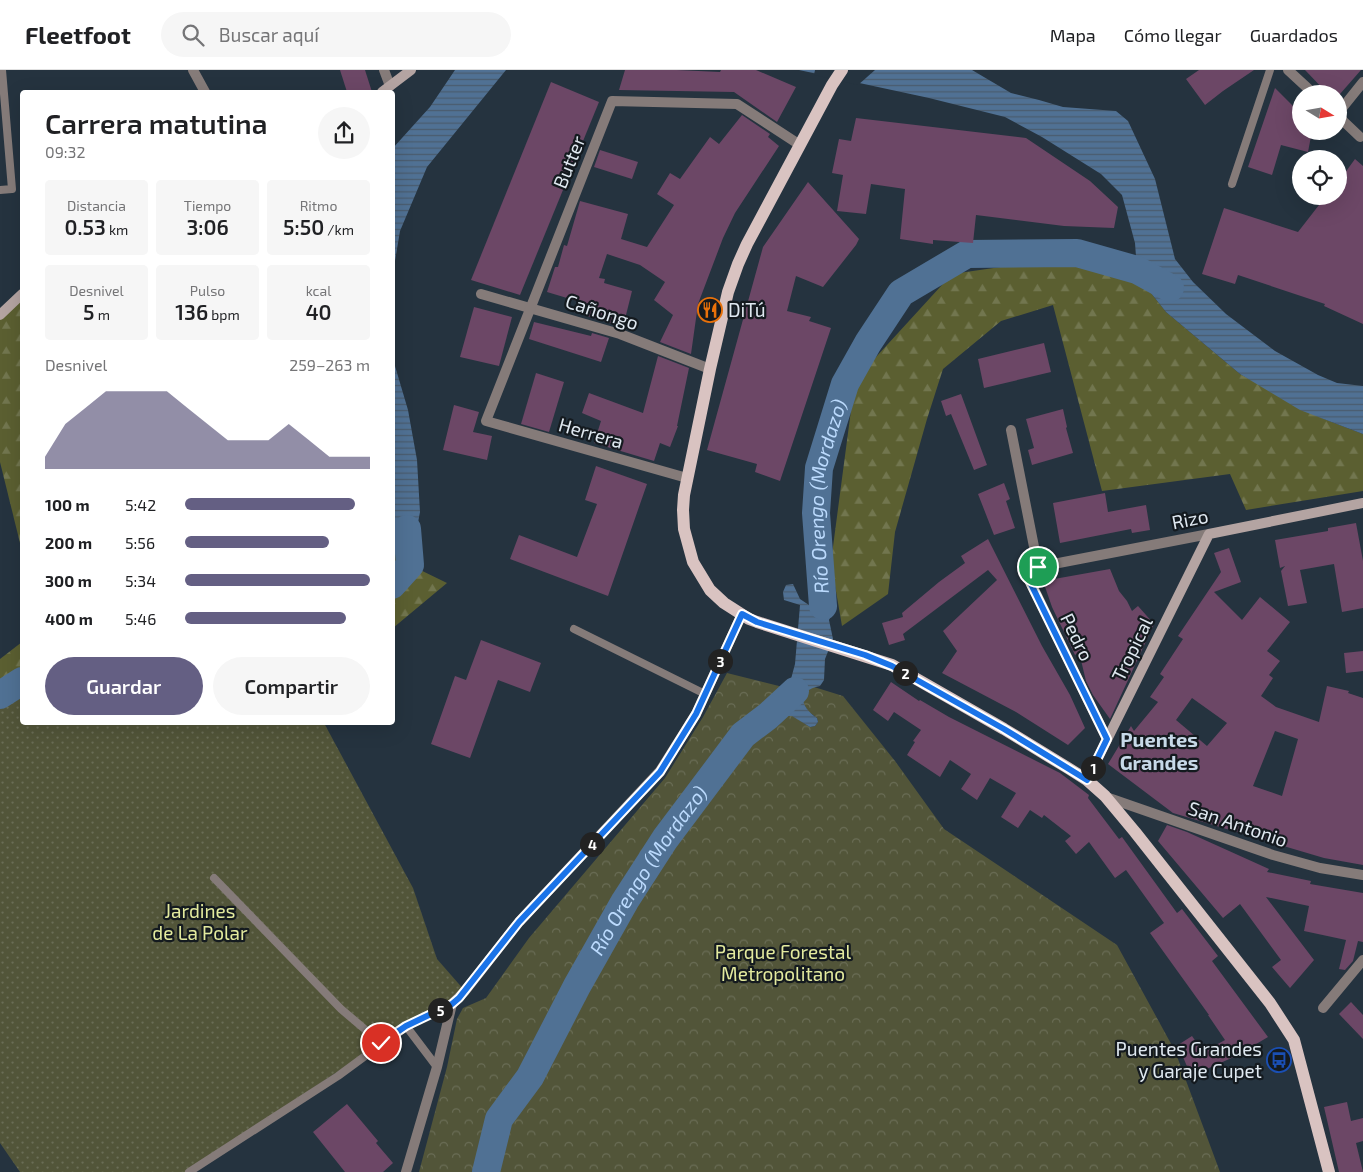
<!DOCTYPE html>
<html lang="es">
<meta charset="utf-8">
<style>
body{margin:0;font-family:"Exo 2",sans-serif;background:#f6f6f6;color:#202124;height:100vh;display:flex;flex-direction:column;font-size:19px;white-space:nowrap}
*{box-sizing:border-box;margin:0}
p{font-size:16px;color:#757577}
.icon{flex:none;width:28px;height:28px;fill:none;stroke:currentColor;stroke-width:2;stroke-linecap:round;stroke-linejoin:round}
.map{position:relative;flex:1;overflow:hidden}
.drawer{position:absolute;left:20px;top:20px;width:375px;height:635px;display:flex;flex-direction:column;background:#fff;border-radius:5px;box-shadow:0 5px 20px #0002}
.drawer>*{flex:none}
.needle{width:32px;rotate:101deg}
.fabs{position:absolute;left:1292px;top:15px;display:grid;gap:10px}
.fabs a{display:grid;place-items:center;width:55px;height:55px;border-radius:50%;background:#fff;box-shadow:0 5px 20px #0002;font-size:25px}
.pin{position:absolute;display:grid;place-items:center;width:42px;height:42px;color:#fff;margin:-21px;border:2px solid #fff;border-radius:50%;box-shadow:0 1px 5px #0007}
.km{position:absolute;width:25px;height:25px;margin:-12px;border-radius:50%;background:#222;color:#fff;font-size:14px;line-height:25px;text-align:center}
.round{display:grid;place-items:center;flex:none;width:52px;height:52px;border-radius:26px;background:#f6f6f6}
.overview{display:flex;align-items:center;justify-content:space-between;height:85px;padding:0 25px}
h1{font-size:28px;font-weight:600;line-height:38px}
.stats{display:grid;grid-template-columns:repeat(3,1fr);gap:8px;height:85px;padding:5px 25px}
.stats div{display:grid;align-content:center;border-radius:5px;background:#f6f6f6;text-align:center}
.stats b{font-size:21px;font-weight:600}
.stats small{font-size:14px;font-weight:400}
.stats p{font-size:14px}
.chart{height:140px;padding:10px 25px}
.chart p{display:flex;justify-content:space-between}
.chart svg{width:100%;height:90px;margin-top:5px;fill:#645f83;opacity:.7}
.action{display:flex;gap:10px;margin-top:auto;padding:10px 25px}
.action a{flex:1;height:58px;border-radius:30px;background:#645f83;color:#fff;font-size:20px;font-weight:600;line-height:58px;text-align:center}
.action a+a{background:#f6f6f6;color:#202124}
ul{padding:0 25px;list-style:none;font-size:16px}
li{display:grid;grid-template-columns:80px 60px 1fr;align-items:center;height:38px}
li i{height:12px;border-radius:6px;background:#645f83}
header{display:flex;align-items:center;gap:30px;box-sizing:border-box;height:70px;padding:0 25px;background:#fff;border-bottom:1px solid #e0e0e0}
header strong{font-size:24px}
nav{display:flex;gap:28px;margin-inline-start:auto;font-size:18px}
.search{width:350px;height:45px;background:#f6f6f6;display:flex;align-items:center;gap:12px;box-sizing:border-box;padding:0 18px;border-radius:28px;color:#757577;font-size:19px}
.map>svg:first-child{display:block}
.forest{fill:url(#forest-firs)}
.park{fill:url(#park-crowns)}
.garden{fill:url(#garden-dots)}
.water{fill:url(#water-rules)}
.pier{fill:#25333f}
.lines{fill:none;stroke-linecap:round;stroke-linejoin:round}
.river{stroke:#507194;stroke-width:28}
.building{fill:#6c4766;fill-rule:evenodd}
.lane{stroke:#857b79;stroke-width:8}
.street{stroke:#857b79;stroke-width:10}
.secondary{stroke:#b4a4a2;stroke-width:10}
.primary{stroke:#d9c3c1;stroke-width:12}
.route-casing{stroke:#fff;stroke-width:10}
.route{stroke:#1a73e8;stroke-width:6}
.labels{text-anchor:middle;stroke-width:4.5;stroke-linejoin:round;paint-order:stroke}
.street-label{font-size:19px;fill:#dfe8f0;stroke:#141a1f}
.poi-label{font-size:19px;fill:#dfe8f0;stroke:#141a1f;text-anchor:start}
.park-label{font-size:19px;fill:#e3ea9e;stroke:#141a1f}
.water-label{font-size:20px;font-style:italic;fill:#bbdafd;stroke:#141a1f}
.neighbourhood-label{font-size:20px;font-weight:bold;fill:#c7d9e8;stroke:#141a1f}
</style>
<header>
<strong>Fleetfoot</strong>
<div class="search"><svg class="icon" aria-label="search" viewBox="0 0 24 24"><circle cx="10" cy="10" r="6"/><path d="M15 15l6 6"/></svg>Buscar aquí</div>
<nav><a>Mapa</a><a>Cómo llegar</a><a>Guardados</a></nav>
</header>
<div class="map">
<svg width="1363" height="1102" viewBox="0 0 1363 1102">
<defs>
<pattern id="forest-firs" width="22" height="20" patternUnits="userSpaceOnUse" patternTransform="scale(1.25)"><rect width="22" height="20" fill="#5b5f31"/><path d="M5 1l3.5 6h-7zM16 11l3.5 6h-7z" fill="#72764f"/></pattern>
<pattern id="park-crowns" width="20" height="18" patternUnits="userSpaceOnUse" patternTransform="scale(1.25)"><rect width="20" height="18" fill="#525539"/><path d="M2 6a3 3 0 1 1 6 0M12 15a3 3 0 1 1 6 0" fill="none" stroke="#6a6d56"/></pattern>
<pattern id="garden-dots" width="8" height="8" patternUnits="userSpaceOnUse" patternTransform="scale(1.25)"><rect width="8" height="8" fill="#525539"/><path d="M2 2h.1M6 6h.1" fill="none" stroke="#6a6d56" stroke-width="1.8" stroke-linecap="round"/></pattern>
<pattern id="water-rules" width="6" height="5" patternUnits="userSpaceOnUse" patternTransform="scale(1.25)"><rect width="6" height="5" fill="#507194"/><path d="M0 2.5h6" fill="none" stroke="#4a5c6e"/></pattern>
</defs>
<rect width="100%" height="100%" fill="#25333f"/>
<g class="forest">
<polygon points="1064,188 1143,213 1166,242 1240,304 1324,349 1363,364 1363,421 1246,440 1230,404 1102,421 1053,235 1001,251 943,299 927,349 895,462 888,524 842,556 831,492 855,310 952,204"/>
<polygon points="22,224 22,481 0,392 0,245"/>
<polygon points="392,458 410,495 447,513 393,558"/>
<polygon points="22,572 22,611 0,625 0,589"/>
</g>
<polygon class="park" points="727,603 787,618 781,628 780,647 792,645 810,657 815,656 818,652 817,648 808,641 803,633 803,624 807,620 814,617 843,626 895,691 944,759 1117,875 1175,981 1220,1102 419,1102 447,997 457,949 463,938 486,928 529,868 665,708 703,647"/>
<polygon class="garden" points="22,611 22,652 324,653 413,818 437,889 465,921 459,928 381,973 186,1102 20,1102 0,1073 0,625"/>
<g class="water">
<polygon points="455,0 506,0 427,97 400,161 393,203 393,78 430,37"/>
<polygon points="799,0 972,0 1011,23 1039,30 1063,37 1116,41 1128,51 1155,109 1175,189 1193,212 1226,244 1275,281 1318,305 1337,313 1363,316 1363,364 1300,340 1240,304 1166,242 1143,213 1137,200 1135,173 1122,125 1101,104 1042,67 1005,47 929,28"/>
<polygon points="393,258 395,296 408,340 417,390 420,442 410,495 393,458"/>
<path d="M830 499 836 531 829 550 833 569 825 589 824 610 820 616C796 621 800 636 817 648L818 652 815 656 810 657 792 646H768L781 628 791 609 795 594 800 535 784 530 783 522 786 515 793 514 800 529 809 535 813 533 811 526C818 517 816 512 811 502L821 500Z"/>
</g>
<polygon class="pier" points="815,0 875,0 858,15 814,5"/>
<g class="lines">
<g class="river">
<polyline points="392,515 410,495 407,459"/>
<path id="s1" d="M823 536 816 443 819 398 845 314 868 273 901 223 967 184 1077 183 1137 200 1170 218"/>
<polyline points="0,625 22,611"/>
<path id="s2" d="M486 1102 499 1049 530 1007 577 916 625 831 665 769 743 665 768 646 795 621"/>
</g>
</g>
<g class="building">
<polygon points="340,0 365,0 372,22 347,22"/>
<polygon points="625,0 677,0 720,2 721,0 756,0 796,17 777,52 734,22 619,20"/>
<polygon points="1199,0 1254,0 1223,21 1205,35 1186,9"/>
<polygon points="1305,0 1361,0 1340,24 1328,24"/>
<polygon points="551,12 599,32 520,225 471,210"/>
<polygon points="1275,18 1301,44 1301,61 1312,61 1308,82 1281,75 1272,105 1248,97"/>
<polygon points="742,45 770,64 768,67 779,76 735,143 723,168 698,234 691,284 660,272 673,245 654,230 665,212 640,195 607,184 599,208 605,209 604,213 632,221 623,257 574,242 577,231 547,222 555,197 558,197 564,175 567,176 580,131 628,144 621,169 647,177 674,135 657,124 670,103 680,109 710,67 719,74"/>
<polygon points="856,48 1026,68 1090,111 1118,137 1114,158 1064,156 976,145 973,173 933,170 933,174 900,169 905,119 871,114 866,144 837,141 843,105 832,103 839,69 851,71"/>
<polygon points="600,80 638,92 632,109 594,97"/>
<polygon points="1355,89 1363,96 1363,254 1324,236 1325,234 1238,205 1235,214 1202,204 1224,138 1298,162 1326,126 1339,126 1339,111"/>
<polygon points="808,112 859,169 856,175 823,217 796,206 787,241 811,247 809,251 831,258 780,411 755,402 757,394 707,380 763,177"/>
<polygon points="474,237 512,247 499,296 460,287"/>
<polygon points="534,252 591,266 592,263 609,268 601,292 529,269"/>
<polygon points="1044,273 1051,302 984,318 978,289"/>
<polygon points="658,286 689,298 677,356 678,356 670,377 660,373 654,391 594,373 601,351 582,343 589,323 643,343"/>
<polygon points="536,303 564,312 549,362 521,354"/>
<polygon points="961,324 987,395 974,400 951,344 946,346 941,331"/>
<polygon points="454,335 479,342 473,362 492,366 487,390 443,380"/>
<polygon points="1063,339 1067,357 1066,358 1073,383 1032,395 1028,380 1034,378 1026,349"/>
<polygon points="596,396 647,414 608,526 510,489 519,465 577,487 597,434 585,430"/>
<polygon points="1004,413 1010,429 1006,431 1015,458 994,465 978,424"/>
<polygon points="1105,423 1108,442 1146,435 1150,460 1132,463 1131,459 1060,473 1053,433"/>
<polygon points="1356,453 1363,491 1363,538 1342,542 1334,494 1300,500 1307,533 1288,536 1281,501 1285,496 1280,498 1275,470 1328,461 1328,458"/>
<polygon points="988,469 1042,576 1070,625 1085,658 1068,675 1016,642 942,603 957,581 943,561 997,510 988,500 903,564 905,570 889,575 882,553 903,547 902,543 939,512 965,493 961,486"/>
<path d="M1229 478 1241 512 1214 522 1242 550 1260 527 1290 552 1267 581 1280 591 1269 605 1273 608 1261 626 1276 637 1319 652 1327 616 1349 621 1348 623 1363 628V795L1324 788 1173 743 1108 694 1131 656 1134 661 1158 632 1150 627 1164 607 1160 604 1183 569 1178 566 1221 502 1214 483ZM1192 628 1227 653 1207 676 1176 650ZM1275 661 1298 669 1282 726 1253 716Z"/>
<polygon points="1110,499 1119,521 1127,531 1132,541 1138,536 1154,554 1110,649 1093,625 1086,611 1079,582 1075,585 1052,537 1043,511"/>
<polygon points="481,570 541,593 530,622 498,610 470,688 431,674 455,606 466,610"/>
<polygon points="1363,581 1363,601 1346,603 1344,583"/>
<polygon points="891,612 919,631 920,630 949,647 1060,703 1089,725 1088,728 1119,769 1122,767 1177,843 1182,839 1218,886 1212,891 1268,967 1236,986 1191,1006 1178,975 1192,966 1203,982 1225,970 1208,945 1209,945 1150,863 1164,853 1126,800 1115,808 1089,772 1076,784 1065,771 1071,766 1044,745 1042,748 1030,740 1018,758 1001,747 1016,723 990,708 977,730 961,719 971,704 950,690 940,707 907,685 915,672 913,671 921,660 894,642 888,651 873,640"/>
<polygon points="1167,755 1187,762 1269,799 1267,802 1311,811 1310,814 1363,823 1363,872 1358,871 1353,891 1345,900 1339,899 1346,870 1304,861 1309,836 1266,827 1314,890 1290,918 1272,897 1281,890 1240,834 1223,848 1158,771"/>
<polygon points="1351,932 1363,945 1363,969 1339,944"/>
<polygon points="1347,1032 1351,1051 1363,1048 1363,1071 1356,1073 1363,1102 1339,1102 1324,1037"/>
<polygon points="347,1034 378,1071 376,1073 393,1093 383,1102 345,1102 313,1062"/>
</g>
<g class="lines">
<g class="lane">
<polyline points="1232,114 1270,0"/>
<polyline points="0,120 12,119 2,0"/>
<polyline points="574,559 705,624"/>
<polyline points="214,808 341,939 381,973"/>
<polyline points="406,956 437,997"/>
<polyline points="189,1102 338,1006 406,956 452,934"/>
</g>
<g class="street">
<polyline points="193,0 205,22"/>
<polyline points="384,0 390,16"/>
<polyline points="1288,0 1314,24"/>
<polyline points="1339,42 1363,12"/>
<polyline points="1339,47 1360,67"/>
<polyline points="481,224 620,264 710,299"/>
<polyline points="1011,360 1038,497"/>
<polyline points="687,408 486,351 612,31 737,34 800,75"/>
<polyline points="1107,669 1028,507 1038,497 1209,464"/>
<polyline points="1106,727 1273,785 1320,798 1363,805"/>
<polyline points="1323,938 1363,890"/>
<polyline points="406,1102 437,997 452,934 465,921 519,852 660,701 696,644 742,544"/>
</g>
<g class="secondary">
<polyline points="382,22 411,0"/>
<polyline points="0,245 22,224"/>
<polyline points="1087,710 1209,464 1363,433"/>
</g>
<polyline class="primary" points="842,0 832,15 747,174 738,194 728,222 710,299 684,425 683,440 684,459 693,492 710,520 724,533 749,549 757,552 892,595 1004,659 1068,698 1087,710 1105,726 1135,762 1270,933 1294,970 1329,1102"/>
</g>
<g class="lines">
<defs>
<polyline id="route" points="381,973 406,956 452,934 459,928 519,852 660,702 696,644 742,544 757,552 865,585 892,596 1004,659 1087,710 1107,669 1028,508 1038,497"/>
</defs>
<use href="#route" class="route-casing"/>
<use href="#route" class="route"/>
</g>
<defs>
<symbol id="restaurant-ring" viewBox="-11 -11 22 22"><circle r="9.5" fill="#141a1f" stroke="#e8710a" stroke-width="1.5"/><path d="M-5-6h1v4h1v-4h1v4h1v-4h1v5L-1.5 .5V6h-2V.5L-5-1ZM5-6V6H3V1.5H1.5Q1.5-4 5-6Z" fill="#e8710a"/></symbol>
<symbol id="bus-ring" viewBox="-11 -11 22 22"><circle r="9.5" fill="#141a1f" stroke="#1a4fb4" stroke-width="1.5"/><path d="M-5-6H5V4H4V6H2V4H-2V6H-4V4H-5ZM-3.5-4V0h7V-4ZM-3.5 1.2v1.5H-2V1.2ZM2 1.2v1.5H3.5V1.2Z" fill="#1a4fb4"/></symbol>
</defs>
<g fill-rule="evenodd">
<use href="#restaurant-ring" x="696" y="226" width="28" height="28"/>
<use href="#bus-ring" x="1265" y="976" width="28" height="28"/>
</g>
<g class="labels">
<g class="street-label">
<text transform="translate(569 92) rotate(-68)" y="7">Butter</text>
<text transform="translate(602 242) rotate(18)" y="7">Cañongo</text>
<text transform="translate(591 363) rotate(16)" y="7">Herrera</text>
<text transform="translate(1190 449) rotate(-11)" y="7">Rizo</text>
<text transform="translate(1077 567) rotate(64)" y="7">Pedro</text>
<text transform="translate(1132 579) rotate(-64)" y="7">Tropical</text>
<text transform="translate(1238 754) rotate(19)" y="7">San Antonio</text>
</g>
<g class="poi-label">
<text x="728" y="247">DiTú</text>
<text x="1262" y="986" text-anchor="end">Puentes Grandes<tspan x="1262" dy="22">y Garaje Cupet</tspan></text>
</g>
<g class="park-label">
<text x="200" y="848">Jardines<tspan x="200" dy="22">de La Polar</tspan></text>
<text x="783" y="889">Parque Forestal<tspan x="783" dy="22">Metropolitano</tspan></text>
</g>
<g class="water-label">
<text dy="7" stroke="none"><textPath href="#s1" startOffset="111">Río Orengo (Mordazo)</textPath></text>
<text dy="7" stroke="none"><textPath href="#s2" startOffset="345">Río Orengo (Mordazo)</textPath></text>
</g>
<g class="neighbourhood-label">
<text x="1159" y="677">Puentes<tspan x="1159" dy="23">Grandes</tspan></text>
</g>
</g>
</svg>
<div class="fabs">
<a><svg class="needle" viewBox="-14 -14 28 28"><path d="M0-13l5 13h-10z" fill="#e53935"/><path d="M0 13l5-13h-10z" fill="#757577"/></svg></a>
<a><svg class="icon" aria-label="locate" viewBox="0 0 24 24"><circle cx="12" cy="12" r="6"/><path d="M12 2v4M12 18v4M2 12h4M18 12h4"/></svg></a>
</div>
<div class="pin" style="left:1038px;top:497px;background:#1e9e55"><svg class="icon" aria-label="arrive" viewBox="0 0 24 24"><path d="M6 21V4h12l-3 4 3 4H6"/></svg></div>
<div class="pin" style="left:381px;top:973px;background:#d93025"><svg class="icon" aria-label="check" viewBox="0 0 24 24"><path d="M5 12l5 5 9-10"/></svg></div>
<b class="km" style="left:1093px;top:698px">1</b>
<b class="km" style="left:905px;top:603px">2</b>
<b class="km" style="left:720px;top:591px">3</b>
<b class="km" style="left:592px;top:774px">4</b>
<b class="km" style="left:440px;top:940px">5</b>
<section class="drawer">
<div class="overview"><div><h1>Carrera matutina</h1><p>09:32</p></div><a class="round"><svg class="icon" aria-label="share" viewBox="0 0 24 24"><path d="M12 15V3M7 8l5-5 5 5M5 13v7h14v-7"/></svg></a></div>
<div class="stats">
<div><p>Distancia</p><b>0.53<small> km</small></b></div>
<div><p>Tiempo</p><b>3:06</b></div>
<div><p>Ritmo</p><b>5:50<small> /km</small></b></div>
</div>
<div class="stats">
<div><p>Desnivel</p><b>5<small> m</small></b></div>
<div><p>Pulso</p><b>136<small> bpm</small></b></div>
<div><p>kcal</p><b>40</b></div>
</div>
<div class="chart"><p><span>Desnivel</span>259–263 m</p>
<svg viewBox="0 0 160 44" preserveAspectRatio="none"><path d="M0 44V38L10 22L20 14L30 6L40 6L50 6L60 6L70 14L80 22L90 30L100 30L110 30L120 22L130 30L140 38L150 38L160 38V44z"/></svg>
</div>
<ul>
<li><b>100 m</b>5:42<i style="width:92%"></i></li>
<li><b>200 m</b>5:56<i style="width:78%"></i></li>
<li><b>300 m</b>5:34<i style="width:100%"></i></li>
<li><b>400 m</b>5:46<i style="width:87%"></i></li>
</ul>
<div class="action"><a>Guardar</a><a>Compartir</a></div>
</section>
</div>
